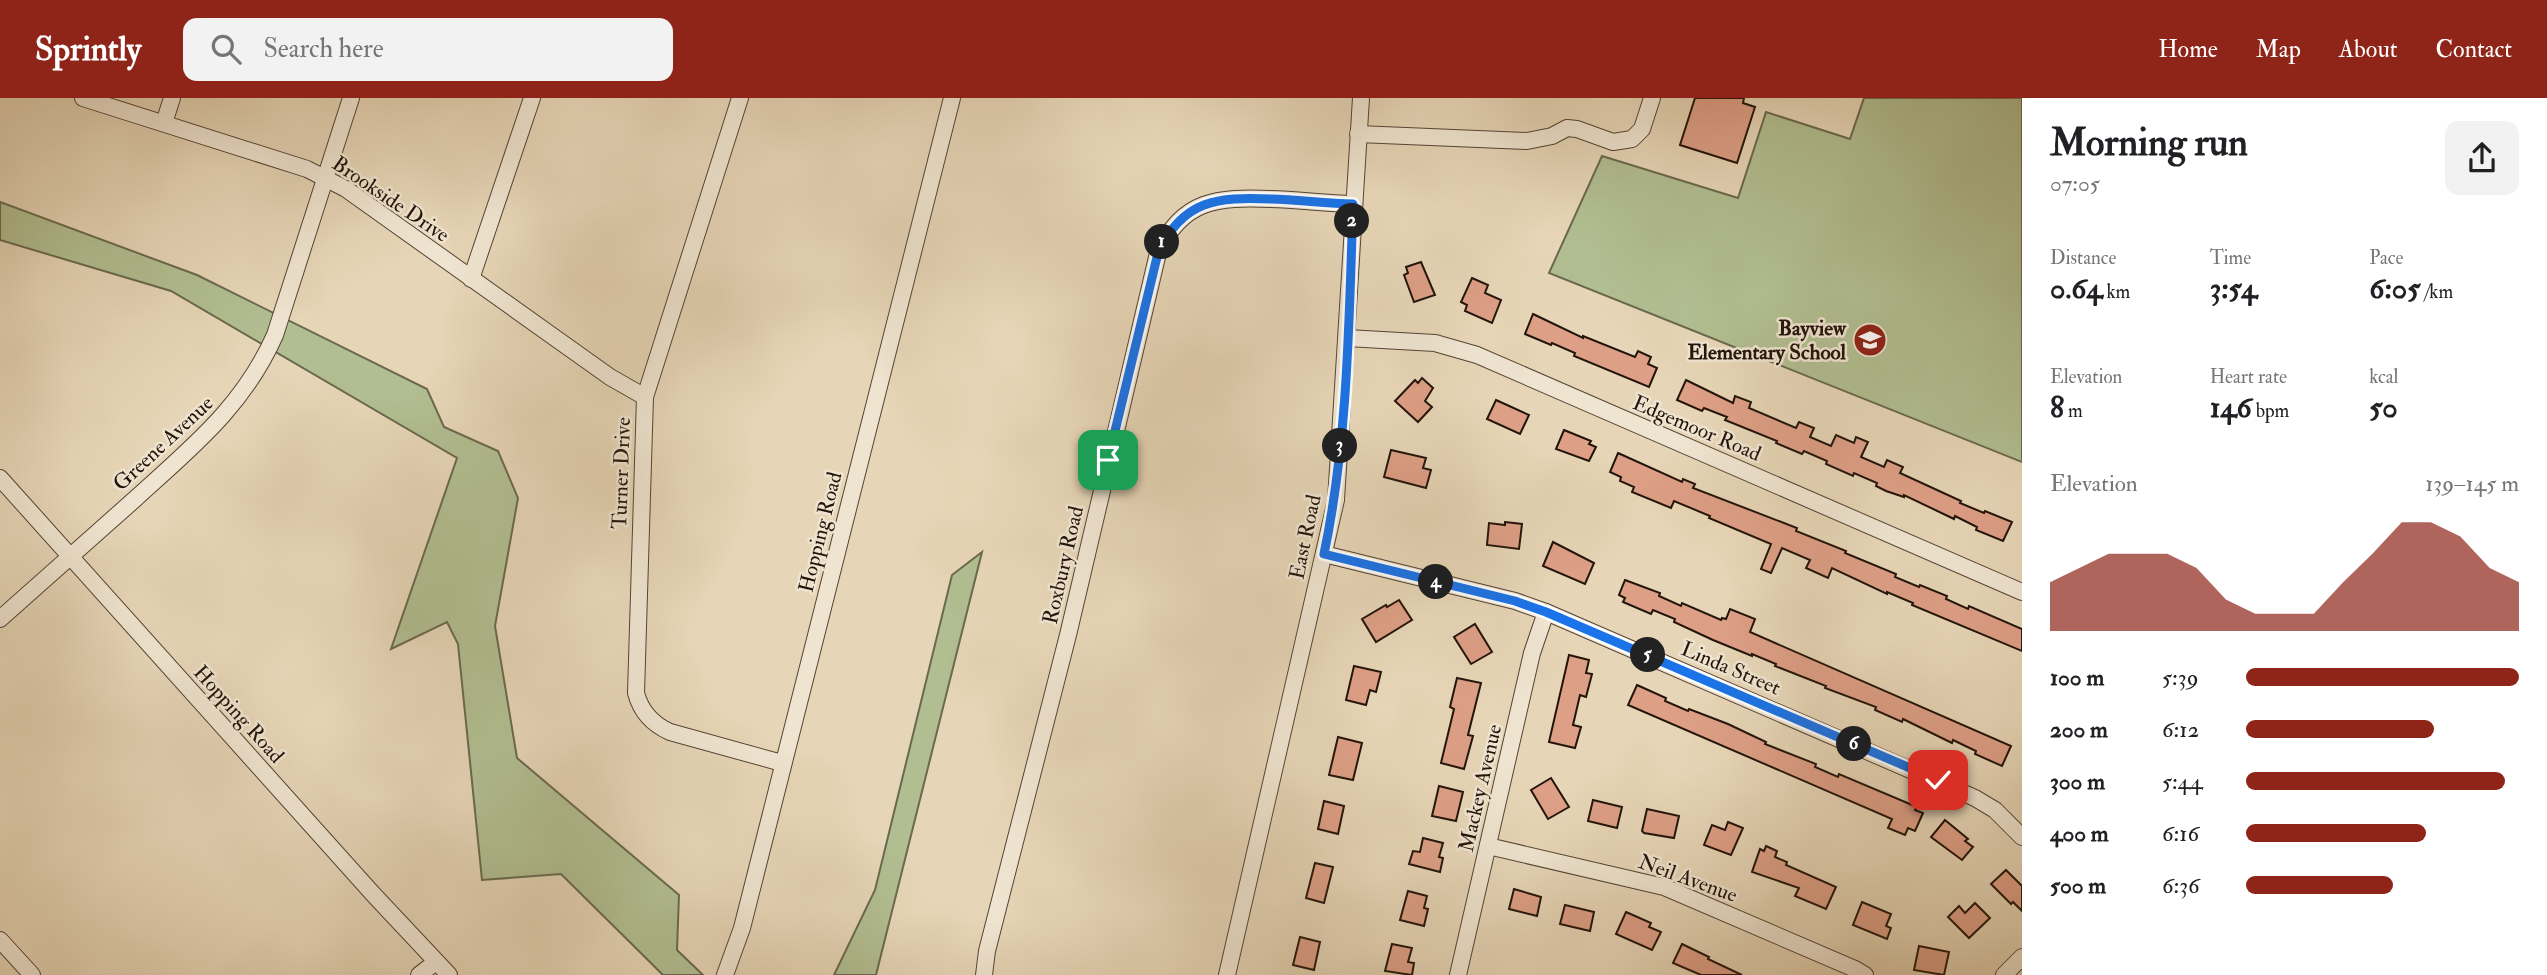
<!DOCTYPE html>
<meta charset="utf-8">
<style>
body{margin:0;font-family:"IM FELL Double Pica",serif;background:#f2f2f2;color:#202124;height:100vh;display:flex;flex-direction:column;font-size:26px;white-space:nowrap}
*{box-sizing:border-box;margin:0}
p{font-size:23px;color:#757577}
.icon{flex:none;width:38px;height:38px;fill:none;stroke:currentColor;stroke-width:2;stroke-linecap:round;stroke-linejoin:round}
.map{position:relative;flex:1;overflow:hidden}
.drawer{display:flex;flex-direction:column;background:#fff;width:525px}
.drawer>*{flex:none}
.pin{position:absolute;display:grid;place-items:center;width:60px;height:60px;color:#fff;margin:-30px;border-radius:14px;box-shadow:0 4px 10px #0006}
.km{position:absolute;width:35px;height:35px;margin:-18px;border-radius:50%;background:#222;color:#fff;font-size:19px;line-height:35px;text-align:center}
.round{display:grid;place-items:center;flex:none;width:74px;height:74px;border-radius:14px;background:#f2f2f2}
.overview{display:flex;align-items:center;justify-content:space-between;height:119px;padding:0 28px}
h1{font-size:38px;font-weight:700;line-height:52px}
.metrics{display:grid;grid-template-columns:repeat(3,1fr);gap:10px;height:119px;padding:7px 28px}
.metrics div{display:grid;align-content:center}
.metrics b{font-size:30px;font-weight:700}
.metrics small{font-size:19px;font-weight:400}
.metrics p{font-size:19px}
.chart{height:196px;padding:14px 28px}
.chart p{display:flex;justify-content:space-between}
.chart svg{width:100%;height:126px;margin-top:7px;fill:#8f2418;opacity:.7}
ul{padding:0 28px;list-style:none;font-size:23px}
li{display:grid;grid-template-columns:112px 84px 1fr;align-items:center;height:52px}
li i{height:18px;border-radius:9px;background:#8f2418}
header{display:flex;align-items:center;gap:42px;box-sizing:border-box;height:98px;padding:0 35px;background:#8f2418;color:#fff}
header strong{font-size:33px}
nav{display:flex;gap:38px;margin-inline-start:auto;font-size:24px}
.search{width:490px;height:63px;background:#f2f2f2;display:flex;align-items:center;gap:18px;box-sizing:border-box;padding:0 24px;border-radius:14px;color:#757577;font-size:26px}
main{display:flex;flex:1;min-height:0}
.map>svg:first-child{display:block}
.green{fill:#b1be91;stroke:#6a694e;stroke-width:2}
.building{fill:#dd9f86;stroke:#23140a;stroke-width:2}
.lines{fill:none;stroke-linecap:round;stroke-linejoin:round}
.minor-casing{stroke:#544435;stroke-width:18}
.minor{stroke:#efe4d0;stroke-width:16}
.route-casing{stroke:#fff;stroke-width:14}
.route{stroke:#1a73e8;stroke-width:9}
.labels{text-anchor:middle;stroke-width:5;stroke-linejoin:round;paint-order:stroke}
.street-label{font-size:21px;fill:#23140a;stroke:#efe4d0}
.poi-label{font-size:21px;font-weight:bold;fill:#23140a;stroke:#efe4d0;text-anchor:end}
</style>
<header>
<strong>Sprintly</strong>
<div class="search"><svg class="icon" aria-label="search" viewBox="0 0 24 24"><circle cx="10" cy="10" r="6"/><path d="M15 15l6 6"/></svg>Search here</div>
<nav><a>Home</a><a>Map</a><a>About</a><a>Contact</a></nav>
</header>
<main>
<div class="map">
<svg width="2022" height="877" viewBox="0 0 2022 877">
<rect width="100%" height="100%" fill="#e6d5b6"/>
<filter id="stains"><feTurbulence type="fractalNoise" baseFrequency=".00286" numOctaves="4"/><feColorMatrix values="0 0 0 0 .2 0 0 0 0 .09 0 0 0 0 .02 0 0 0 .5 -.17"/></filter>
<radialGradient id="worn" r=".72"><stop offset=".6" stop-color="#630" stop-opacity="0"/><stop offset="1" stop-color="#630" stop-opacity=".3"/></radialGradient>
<g class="green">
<polygon points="1864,0 2022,0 2022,364 1549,175 1602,58 1738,100 1766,14 1850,41"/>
<polygon points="0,104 197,177 427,291 444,329 498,353 518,400 495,528 517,660 679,797 677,852 703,877 663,877 561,776 482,782 458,546 447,524 391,551 457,360 171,193 0,142"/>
<polygon points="982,454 876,877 834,877 875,792 952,477"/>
</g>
<g class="building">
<polygon points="1695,0 1744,0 1743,5 1755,9 1737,65 1680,47"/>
<polygon points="1421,164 1435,197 1414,204 1404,177 1408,175 1406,169"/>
<polygon points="1472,180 1488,187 1485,195 1501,202 1492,225 1465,213 1467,207 1461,204"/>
<polygon points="1533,216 1583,240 1583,238 1635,259 1638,253 1651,259 1648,266 1657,270 1649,289 1574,258 1575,255 1552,245 1551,247 1525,236"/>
<polygon points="1422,280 1433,290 1425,303 1432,309 1418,324 1395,303 1415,282 1418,285"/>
<polygon points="1686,282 1733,305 1735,298 1751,304 1749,310 1796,330 1799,324 1814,330 1810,339 1831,348 1836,337 1854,345 1856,339 1868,344 1861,359 1884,369 1887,362 1903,369 1900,375 1961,403 1960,405 1984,415 1985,413 2012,424 2003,443 1976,432 1977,429 1955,418 1954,421 1904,397 1904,399 1886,393 1876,388 1877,385 1854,375 1853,378 1826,366 1827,363 1804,353 1802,356 1776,345 1777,343 1725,322 1727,319 1704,310 1702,313 1677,302"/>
<polygon points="1496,302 1529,317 1520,336 1487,321"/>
<polygon points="1564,332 1591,343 1589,346 1596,349 1589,363 1556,351"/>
<polygon points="1391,352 1426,360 1423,370 1431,372 1426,390 1384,379"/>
<polygon points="1618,355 1682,384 1683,381 1695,386 1693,390 1797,430 1796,433 1846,453 1845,455 1896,476 1895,479 1919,489 1920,487 1947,498 1946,501 1968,511 1969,508 2022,531 2022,553 1912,507 1913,505 1887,494 1887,496 1832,470 1828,480 1806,470 1810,462 1782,450 1771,475 1761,471 1771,446 1709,420 1710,418 1674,403 1671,410 1632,394 1634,389 1620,383 1621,379 1610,374"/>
<polygon points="1505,424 1522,426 1519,451 1487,447 1489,425 1505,427"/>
<polygon points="1553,444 1594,465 1585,486 1543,468"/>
<polygon points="1625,482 1660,495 1659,498 1681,508 1682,505 1721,522 1722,520 1726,521 1730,511 1755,521 1750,534 2011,648 2002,668 1975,656 1976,653 1953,642 1952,645 1903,621 1902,624 1875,612 1876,609 1825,590 1826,588 1775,568 1776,566 1752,556 1752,558 1713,542 1674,524 1675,521 1653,512 1651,516 1623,504 1625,500 1619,497"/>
<polygon points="1399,502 1412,522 1376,544 1362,521 1386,507 1387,509"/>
<polygon points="1475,526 1492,554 1471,566 1454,539"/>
<polygon points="1569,557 1589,562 1586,575 1592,576 1586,599 1580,597 1573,627 1581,629 1575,650 1549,644"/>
<polygon points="1354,568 1381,574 1376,594 1370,592 1366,607 1346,602"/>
<polygon points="1457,580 1481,585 1468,637 1473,638 1464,671 1441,665 1454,611 1450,609"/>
<polygon points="1637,587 1666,600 1665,603 1688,613 1689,611 1728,626 1766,644 1765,646 1816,666 1815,669 1838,679 1839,676 1917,709 1915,712 1923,715 1915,733 1908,730 1905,737 1888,730 1892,721 1628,607"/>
<polygon points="1338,639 1362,645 1353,682 1329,677"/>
<polygon points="1551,680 1569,709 1548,721 1531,692"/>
<polygon points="1439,688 1463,694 1456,723 1432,718"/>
<polygon points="1593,702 1622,709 1617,730 1588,723"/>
<polygon points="1324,703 1344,708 1338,736 1318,731"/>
<polygon points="1647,711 1679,718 1674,740 1644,735 1642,733"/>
<polygon points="1945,722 1968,741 1965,743 1973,749 1962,762 1931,739"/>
<polygon points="1728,724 1743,730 1731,757 1704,747 1712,727 1725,732"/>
<polygon points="1423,740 1443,745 1439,759 1443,760 1440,774 1409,766 1413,753 1420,754"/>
<polygon points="1766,748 1777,753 1775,759 1787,764 1786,767 1836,789 1826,811 1795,798 1799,790 1752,774 1760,751 1764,753"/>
<polygon points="1315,765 1333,769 1324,805 1306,800"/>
<polygon points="2006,772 2022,788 2022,813 2013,804 2011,806 1991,786"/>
<polygon points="1514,791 1541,799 1537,818 1509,811"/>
<polygon points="1408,793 1427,798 1424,810 1428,811 1424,828 1400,822"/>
<polygon points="1862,804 1891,816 1886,828 1891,830 1887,841 1853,827"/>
<polygon points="1975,805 1990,820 1969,840 1948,819 1959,808 1965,815"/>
<polygon points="1565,807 1594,814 1590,833 1560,826"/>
<polygon points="1626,814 1651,825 1649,829 1661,834 1652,852 1616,836"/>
<polygon points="1300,839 1320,844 1314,872 1293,867"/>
<polygon points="1392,846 1412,850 1408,864 1414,865 1412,877 1385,873"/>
<polygon points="1682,846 1709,859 1708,861 1742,877 1701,877 1673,865"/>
<polygon points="1919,848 1949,854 1944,877 1914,872"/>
</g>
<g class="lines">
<defs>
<g id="minor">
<polyline points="83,0 307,71 346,91 610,279 645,299"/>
<path d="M740 0 645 299 636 595C641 614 652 626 670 634L782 665"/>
<polyline points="164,25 172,0"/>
<polyline points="1358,36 1527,43 1552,38 1567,30 1577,31 1613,44 1632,41 1642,31 1652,0"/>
<polyline points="471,181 532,0"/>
<polyline points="1347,240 1435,245 1477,257 2022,494"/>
<polyline points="0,380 373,796 449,877"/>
<polyline points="1324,456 1515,503 1546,514 1975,700 1995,712 2022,739"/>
<path d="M0 521C45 481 90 441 135 401 192 349 243 309 275 237L351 0"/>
<polyline points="1488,748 1664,789 1855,871 1865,877"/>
<polyline points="0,842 32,877"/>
<polyline points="419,877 436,864"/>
<polyline points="725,877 742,830 952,0"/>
<path d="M984 877 987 853 1068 537 1158 155C1182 101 1218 99 1271 101 1298 102 1325 105 1353 106"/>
<polyline points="1227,877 1336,402 1361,0"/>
<polyline points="1458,877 1532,555 1546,514"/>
<polyline points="2004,877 2022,859"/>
</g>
</defs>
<use href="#minor" class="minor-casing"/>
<use href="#minor" class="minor"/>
</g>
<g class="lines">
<defs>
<path id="route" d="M1108 362 1158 155C1183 101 1218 99 1271 101 1298 102 1325 105 1353 106 1349 222 1348 342 1324 456L1515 503 1546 514 1938 682"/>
</defs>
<use href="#route" class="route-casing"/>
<use href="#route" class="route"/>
</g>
<defs>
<symbol id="school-disc" viewBox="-11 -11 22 22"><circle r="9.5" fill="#8f2418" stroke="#efe4d0"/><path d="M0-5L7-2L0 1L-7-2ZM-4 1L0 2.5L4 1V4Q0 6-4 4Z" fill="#fff"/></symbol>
</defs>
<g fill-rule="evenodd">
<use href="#school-disc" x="1851" y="223" width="38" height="38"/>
</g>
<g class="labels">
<g class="street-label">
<text transform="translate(391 101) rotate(34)" y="7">Brookside Drive</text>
<text transform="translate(1697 330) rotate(23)" y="7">Edgemoor Road</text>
<text transform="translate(163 345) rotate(-43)" y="7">Greene Avenue</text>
<text transform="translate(621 375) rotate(-88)" y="7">Turner Drive</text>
<text transform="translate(820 434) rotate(-76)" y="7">Hopping Road</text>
<text transform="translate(1305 439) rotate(-78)" y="7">East Road</text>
<text transform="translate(1063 467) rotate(-77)" y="7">Roxbury Road</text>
<text transform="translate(1731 570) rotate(23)" y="7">Linda Street</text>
<text transform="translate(239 616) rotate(48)" y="7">Hopping Road</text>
<text transform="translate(1480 690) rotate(-77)" y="7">Mackey Avenue</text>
<text transform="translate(1688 780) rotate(20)" y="7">Neil Avenue</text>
</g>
<g class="poi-label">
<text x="1846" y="237">Bayview<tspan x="1846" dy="24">Elementary School</tspan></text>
</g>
</g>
<rect width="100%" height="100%" filter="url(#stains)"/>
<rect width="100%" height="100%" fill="url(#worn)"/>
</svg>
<div class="pin" style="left:1108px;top:362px;background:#1e9e55"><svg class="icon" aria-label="arrive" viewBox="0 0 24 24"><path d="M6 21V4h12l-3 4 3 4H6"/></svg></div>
<div class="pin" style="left:1938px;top:682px;background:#d93025"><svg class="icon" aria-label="check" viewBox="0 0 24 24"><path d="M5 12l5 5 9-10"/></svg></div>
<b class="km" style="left:1162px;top:144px">1</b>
<b class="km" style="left:1352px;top:123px">2</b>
<b class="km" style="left:1340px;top:348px">3</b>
<b class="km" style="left:1436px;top:484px">4</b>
<b class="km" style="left:1648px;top:557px">5</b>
<b class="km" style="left:1854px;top:646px">6</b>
</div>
<section class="drawer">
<div class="overview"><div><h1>Morning run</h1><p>07:05</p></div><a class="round"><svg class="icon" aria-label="share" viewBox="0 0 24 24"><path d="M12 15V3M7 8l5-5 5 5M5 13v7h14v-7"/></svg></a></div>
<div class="metrics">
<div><p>Distance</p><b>0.64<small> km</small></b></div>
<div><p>Time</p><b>3:54</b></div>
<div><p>Pace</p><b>6:05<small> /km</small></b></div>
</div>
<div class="metrics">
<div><p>Elevation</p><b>8<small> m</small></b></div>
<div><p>Heart rate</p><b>146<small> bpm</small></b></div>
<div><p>kcal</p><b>50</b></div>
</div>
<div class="chart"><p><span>Elevation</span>139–145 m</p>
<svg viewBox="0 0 160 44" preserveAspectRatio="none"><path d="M0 44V27L10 22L20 17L30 17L40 17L50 22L60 33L70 38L80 38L90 38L100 27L110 17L120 6L130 6L140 11L150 22L160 27V44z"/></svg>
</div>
<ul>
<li><b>100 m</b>5:39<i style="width:100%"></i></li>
<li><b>200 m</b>6:12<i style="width:69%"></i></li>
<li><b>300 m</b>5:44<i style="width:95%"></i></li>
<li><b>400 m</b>6:16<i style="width:66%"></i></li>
<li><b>500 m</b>6:36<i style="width:54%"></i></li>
</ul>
</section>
</main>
